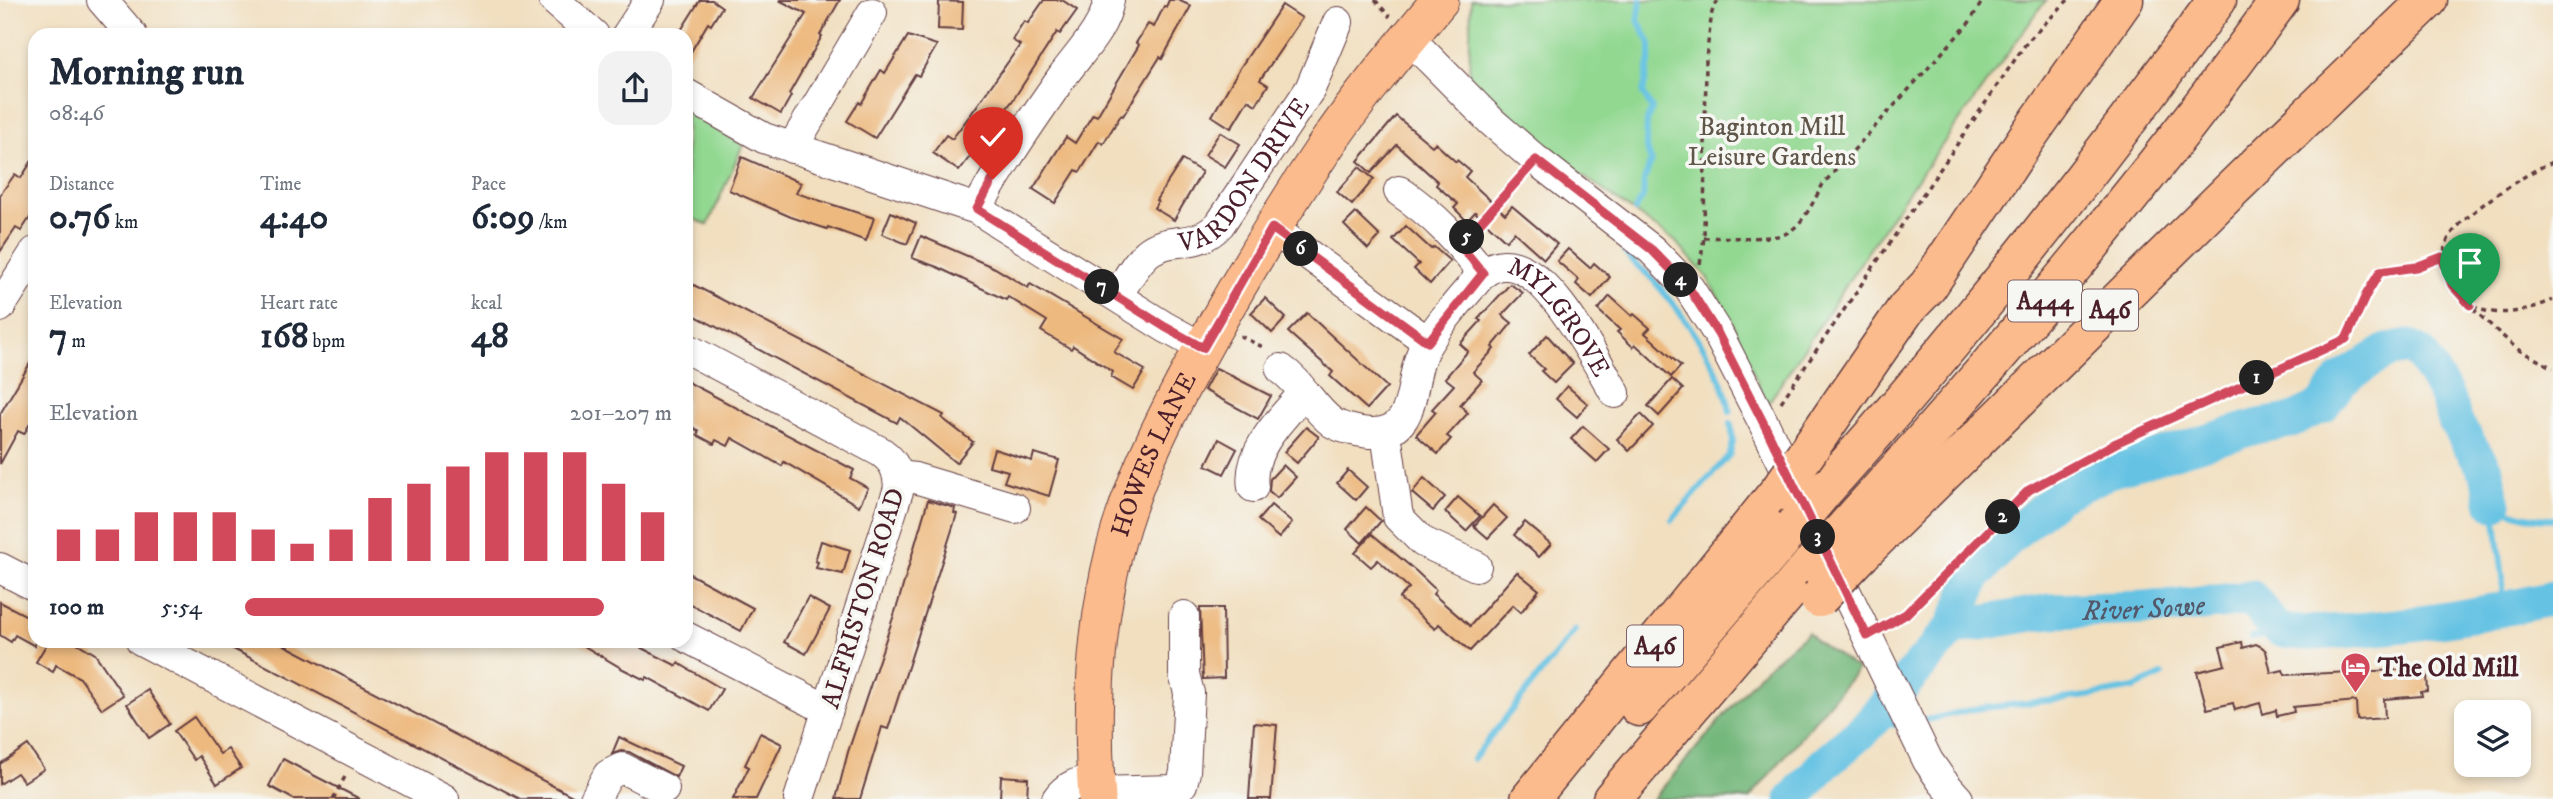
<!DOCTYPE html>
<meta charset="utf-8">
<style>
body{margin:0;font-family:"IM FELL DW Pica",serif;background:#f2f2f3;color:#1f2937;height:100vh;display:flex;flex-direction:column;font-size:26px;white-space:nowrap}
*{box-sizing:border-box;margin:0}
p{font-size:23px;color:#747a83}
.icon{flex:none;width:38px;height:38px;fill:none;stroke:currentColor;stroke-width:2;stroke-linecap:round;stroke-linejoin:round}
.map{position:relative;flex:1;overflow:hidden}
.drawer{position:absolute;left:28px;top:28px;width:665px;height:620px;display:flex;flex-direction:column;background:#fff;border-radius:21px;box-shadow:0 4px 10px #0003}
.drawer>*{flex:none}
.controls{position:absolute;left:2454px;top:700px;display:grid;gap:14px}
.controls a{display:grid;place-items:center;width:77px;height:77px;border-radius:14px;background:#fff;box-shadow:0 4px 10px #0003;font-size:35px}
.pin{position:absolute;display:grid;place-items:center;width:60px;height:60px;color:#fff;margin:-72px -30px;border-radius:50% 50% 50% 0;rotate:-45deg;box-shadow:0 0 7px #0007}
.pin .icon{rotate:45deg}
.km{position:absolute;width:35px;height:35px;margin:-18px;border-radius:50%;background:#222;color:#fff;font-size:19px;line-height:35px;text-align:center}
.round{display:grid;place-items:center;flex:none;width:74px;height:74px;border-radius:21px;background:#f2f2f3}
.head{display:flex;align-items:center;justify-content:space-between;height:119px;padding:0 21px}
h1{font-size:38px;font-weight:700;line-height:52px}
.stats{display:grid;grid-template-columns:repeat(3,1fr);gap:10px;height:119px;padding:7px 21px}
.stats div{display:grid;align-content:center}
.stats b{font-size:35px;font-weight:700}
.stats small{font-size:19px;font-weight:400}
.stats p{font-size:19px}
.chart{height:196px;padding:14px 21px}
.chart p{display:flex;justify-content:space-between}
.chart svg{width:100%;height:126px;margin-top:7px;stroke:#d1495b;stroke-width:6}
ul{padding:0 21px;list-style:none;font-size:23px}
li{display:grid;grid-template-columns:112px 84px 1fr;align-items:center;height:52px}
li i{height:18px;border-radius:9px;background:#d1495b}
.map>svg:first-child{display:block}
.green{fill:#92d891;stroke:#6e7c5e;stroke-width:2}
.forest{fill:#75b87b;stroke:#606c53;stroke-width:2}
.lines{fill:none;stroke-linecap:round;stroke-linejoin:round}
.stream{stroke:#65c2e3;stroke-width:6}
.river{stroke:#65c2e3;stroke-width:35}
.building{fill:#edb97f}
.minor-casing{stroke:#633c41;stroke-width:32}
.major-casing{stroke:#633c41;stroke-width:39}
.highway-casing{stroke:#633c41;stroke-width:41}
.path{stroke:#633c41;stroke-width:3.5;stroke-dasharray:5 5;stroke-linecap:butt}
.minor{stroke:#fff;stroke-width:30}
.major{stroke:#fbbb8c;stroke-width:37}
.highway{stroke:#fbbb8c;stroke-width:38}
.highway-bridge-casing{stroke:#633c41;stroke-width:41;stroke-linecap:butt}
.highway-bridge{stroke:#fbbb8c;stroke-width:38}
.route-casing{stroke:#fff;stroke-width:14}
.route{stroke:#d1495b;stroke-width:9}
.labels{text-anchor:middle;stroke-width:7;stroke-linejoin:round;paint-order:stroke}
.shield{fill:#f6f6f2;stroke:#7e6067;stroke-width:2}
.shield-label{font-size:24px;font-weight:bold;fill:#4a1f2b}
.park-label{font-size:26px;fill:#60564a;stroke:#f6f6f2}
.street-label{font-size:26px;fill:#4a1f2b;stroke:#f6f6f2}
.poi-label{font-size:26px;font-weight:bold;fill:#4a1f2b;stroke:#f6f6f2;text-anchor:start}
.water-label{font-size:28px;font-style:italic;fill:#53586b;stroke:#f6f6f2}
</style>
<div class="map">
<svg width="2553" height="799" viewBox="0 0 2553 799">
<rect width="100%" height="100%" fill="#f6f6f2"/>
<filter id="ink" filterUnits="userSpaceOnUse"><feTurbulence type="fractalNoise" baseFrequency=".0143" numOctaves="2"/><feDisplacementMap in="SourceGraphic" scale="14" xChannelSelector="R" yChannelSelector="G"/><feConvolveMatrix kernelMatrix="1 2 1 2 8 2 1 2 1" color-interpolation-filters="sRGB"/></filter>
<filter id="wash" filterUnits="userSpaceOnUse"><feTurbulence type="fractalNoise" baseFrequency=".00686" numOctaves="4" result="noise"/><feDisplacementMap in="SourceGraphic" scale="28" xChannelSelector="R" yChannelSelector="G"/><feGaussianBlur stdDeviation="1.57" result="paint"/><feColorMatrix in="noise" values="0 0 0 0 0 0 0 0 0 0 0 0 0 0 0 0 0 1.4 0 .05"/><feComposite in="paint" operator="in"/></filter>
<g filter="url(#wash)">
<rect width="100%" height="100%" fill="#f1dfc0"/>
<g class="green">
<polygon points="1471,0 2046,0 1894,212 1767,405 1733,324 1707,277 1675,241 1569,166 1469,77"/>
<polygon points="686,111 743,145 708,225 686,216"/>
</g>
<polygon class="forest" points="1808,632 1816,641 1858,669 1749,799 1653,799 1762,671"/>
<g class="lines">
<g class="stream">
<polyline points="1635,210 1643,197 1644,181 1651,161 1646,147 1647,120 1652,109 1643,93 1650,58 1650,44 1638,20 1641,0"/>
<path d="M1624 239C1623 245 1622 249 1626 254 1634 265 1646 271 1654 281 1682 313 1724 369 1730 412"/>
<polyline points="2494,504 2503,578 2500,610"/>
<path d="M2494 504C2513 514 2531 519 2553 519"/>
<polyline points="1672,520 1730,454 1733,442 1731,423"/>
<polyline points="2251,638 2284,631"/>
<polyline points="1918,722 1974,709 2088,696 2134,688 2162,675"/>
<polyline points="1867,727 1900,724"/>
<polyline points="1473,759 1575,630"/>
</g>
<g class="river">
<polyline points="1952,628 1975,576 2013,534 2059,495 2115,469 2259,426 2290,421 2322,406 2342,379 2387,351 2409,347 2421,354 2446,395 2456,423 2486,471 2494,504"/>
<path id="s1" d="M1793 799 1823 765 1867 727 1952 628 2050 611 2175 607 2252 598C2264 608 2267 627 2285 631 2303 635 2326 632 2344 631 2414 626 2485 614 2553 598"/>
</g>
</g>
<g id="blocks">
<g class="building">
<polygon points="700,0 712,0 722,7 711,25 708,23 686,60 686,35 678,35"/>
<polygon points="779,0 840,0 820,35 822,36 789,94 791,96 781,114 753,98 806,14"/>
<polygon points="1044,0 1062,0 1077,10 1060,34 1057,32 1013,100 959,171 933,153 946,135 952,139 971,114 1020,45 1012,40 1024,21 1028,23"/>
<polygon points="1169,0 1178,0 1191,6 1162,59 1160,57 1123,116 1121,115 1103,144 1099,141 1080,172 1076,170 1055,203 1033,189 1066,137 1075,143 1093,114 1097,116 1139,45 1136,43 1148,24 1154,27 1164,6 1166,7"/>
<polygon points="939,1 963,2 962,30 938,29"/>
<polygon points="1282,5 1302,18 1260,80 1268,85 1256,105 1248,100 1231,128 1212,116 1238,71"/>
<polygon points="908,36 937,45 919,76 915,74 875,138 847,121 859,102 861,104 881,70 885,73"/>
<polygon points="1396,116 1432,146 1435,143 1456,162 1457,160 1470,171 1465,177 1505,214 1512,206 1557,244 1544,259 1514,232 1506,241 1475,212 1467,221 1454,208 1458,204 1436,185 1438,182 1397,145 1371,173 1358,161"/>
<polygon points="1220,132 1240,144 1225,167 1205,155"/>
<polygon points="35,156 35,210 21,231 16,228 0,252 0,195 15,174 21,178"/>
<polygon points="742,157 801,183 796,193 874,218 866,241 828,227 827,229 791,217 729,190"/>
<polygon points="1182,160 1202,172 1174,220 1154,208 1158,201 1156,200"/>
<polygon points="1359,167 1374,179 1352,205 1337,192"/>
<polygon points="891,212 916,223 907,244 882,234"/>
<polygon points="1356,213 1380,236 1368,249 1344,225"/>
<polygon points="1406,226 1431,249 1434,247 1450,261 1430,284 1414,269 1419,264 1393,240"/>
<polygon points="921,236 995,268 1028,288 1030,284 1123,339 1114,352 1145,370 1133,390 1111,377 1113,372 1073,346 1071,349 1041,331 1047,321 1008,297 1006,300 937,267 912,258"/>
<polygon points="1568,249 1590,268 1594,263 1610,277 1592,298 1576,284 1579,280 1557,261"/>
<polygon points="686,281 944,415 942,418 973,442 956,463 900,417 897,423 686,311"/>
<polygon points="1510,284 1523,293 1502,315 1512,323 1492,347 1494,349 1473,372 1482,380 1460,405 1468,413 1447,436 1451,439 1438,454 1416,435 1436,412 1432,409 1454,385 1445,378 1468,351 1460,344 1481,321 1478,319"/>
<polygon points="1610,296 1632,316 1634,314 1650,328 1645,333 1681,366 1671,377 1635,344 1633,347 1617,332 1620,330 1598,310"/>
<polygon points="1265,298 1286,318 1272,333 1251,313"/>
<polygon points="1307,313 1387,387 1367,409 1330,376 1333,372 1288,332"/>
<polygon points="1547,335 1573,364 1554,383 1541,371 1544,369 1529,355"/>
<polygon points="35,355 35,415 24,434 18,431 0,464 0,414"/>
<polygon points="1216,368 1271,396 1258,419 1204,390"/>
<polygon points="1672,379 1683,389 1659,416 1648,406"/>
<polygon points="686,381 854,470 850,478 868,488 859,506 784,462 782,466 732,438 728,446 716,440 714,444 697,435 699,431 686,424"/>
<polygon points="1567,386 1588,404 1577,417 1556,399"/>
<polygon points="1641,414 1653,426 1629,451 1617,439"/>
<polygon points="1583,426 1609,449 1597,462 1571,439"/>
<polygon points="1306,427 1319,437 1297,463 1284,452"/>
<polygon points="1219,439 1237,449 1224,474 1206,465"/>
<polygon points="994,449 1032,461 1034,453 1059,460 1049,496 1004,482 1008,471 989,466"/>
<polygon points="1283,465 1296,477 1277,498 1269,491 1270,479"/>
<polygon points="1348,470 1367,487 1356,500 1337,483"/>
<polygon points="1424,478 1445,497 1433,511 1412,493"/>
<polygon points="1458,497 1480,516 1466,531 1445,512"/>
<polygon points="928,500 955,508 954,513 957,514 944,555 888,729 882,727 860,799 836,799 848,752 898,603"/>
<polygon points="1271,505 1292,523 1279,538 1258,520"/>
<polygon points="1493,505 1507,518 1488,538 1474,526"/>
<polygon points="1366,507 1381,521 1362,543 1347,529"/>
<polygon points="1525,522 1551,544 1539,557 1514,535"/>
<polygon points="1372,534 1417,572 1436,590 1433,594 1470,626 1517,572 1539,590 1521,612 1513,605 1470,651 1439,624 1435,629 1399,598 1409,588 1378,560 1371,567 1355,553"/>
<polygon points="821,541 850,550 843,574 816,568 818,562 815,561"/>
<polygon points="686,572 753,608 741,631 686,602"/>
<polygon points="808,597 830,609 806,654 784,642"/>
<polygon points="0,602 35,620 35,646 15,635 11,642 0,635"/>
<polygon points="1200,608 1223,608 1224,678 1203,679"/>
<polygon points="49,640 72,640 95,654 123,695 102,709 80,678 56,665 53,672 36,662"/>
<polygon points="216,640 275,640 578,799 520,799"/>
<polygon points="574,640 626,640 677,666 678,663 722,689 709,711 647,677 645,680 623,669"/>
<polygon points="2242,642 2243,648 2256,644 2262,647 2266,651 2271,673 2283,670 2285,675 2419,669 2420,675 2427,675 2428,691 2421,692 2422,696 2384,699 2385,718 2357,720 2356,701 2293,707 2294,712 2277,716 2276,710 2263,714 2260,703 2235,710 2233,703 2207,709 2197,672 2225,665 2220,647"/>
<polygon points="148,690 170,724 149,738 127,704"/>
<polygon points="194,717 220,754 228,749 241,768 217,784 199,756 194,760 174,731"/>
<polygon points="1254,723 1277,725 1271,799 1249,799"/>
<polygon points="760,733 782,744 756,799 733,799 749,767 745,765"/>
<polygon points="619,737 681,766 676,777 629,752 621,751 612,754"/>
<polygon points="28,745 44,769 24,782 17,773 0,784 0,764"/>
<polygon points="283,759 315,776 360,799 293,799 269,786"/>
<polygon points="1001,776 1028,778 1027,799 1000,799"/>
</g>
</g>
</g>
<g filter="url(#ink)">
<use href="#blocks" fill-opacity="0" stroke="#633c41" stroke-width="2"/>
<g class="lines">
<defs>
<g id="minor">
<polyline points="102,0 132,35"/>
<polyline points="554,0 594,35"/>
<polyline points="627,35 650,0"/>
<polyline points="1409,38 1492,122 1536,160 1652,250 1689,288 1718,334 1765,426 1928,761 1942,781 1958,799"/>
<polyline points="686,94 764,138 977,209 1165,327 1203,348"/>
<polyline points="792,148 872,13"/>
<path id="s2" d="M1399 191C1437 217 1455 238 1483 273 1489 269 1496 265 1503 265 1547 262 1595 360 1615 393"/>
<path d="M977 209C1002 163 1032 120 1062 77 1079 53 1104 30 1109 0"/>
<polyline points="1272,228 1428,342"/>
<path id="s3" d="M1117 296C1126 282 1136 261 1150 251 1174 235 1196 250 1220 224L1310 89 1338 22"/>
<polyline points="0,307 35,252"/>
<path d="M686 348 881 452C895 462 898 471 899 488L799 799"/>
<path d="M1281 369C1302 383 1312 408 1333 423 1341 428 1359 432 1369 433 1421 436 1407 379 1424 349 1439 322 1463 297 1483 273"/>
<polyline points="1386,433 1398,517 1423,542 1476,566"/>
<polyline points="898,476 915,478 1015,508"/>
<path d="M1253 487C1247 451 1283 417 1304 393"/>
<polyline points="0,568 35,586"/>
<polyline points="686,637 828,710"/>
<polyline points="141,640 444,799"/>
<polyline points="1097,792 1174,790 1182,784 1185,772 1189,693 1184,674 1184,616"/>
<polyline points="595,799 608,775 622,768 664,789"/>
<path d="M1057 799C1066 785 1081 782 1096 778"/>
</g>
<g id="major">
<path id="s4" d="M1097 799C1091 717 1094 632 1114 552 1133 476 1172 403 1210 335 1247 269 1286 204 1329 141 1363 92 1402 46 1440 0"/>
</g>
<g id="highway">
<polyline points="1810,448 1906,309 1928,286 2026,139 2124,0"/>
<path d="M1826 488C1965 333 2094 169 2217 0"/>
<path d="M1846 527C1999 358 2147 185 2280 0"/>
<polyline points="1861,554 2231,190 2428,0"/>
<polyline points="1639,707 1794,526"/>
<polyline points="1530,799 1779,491"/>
<polyline points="1612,799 1812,564"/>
</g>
</defs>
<use href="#minor" class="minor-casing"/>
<use href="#major" class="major-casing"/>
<use href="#highway" class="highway-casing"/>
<g class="path">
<polyline points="1375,0 1390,17"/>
<path d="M2553 162C2528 171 2464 214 2450 236 2446 242 2445 251 2442 257 2445 266 2448 275 2452 283 2472 324 2518 315 2553 300"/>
<polyline points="1476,227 1519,178"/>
<path d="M1704 238C1724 236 1772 241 1787 233 1804 224 1814 200 1823 184L1969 23 1983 0"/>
<polyline points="1700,264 1704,238 1706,58 1712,12 1718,0"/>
<polyline points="2473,309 2517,349 2553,368"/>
<polyline points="1240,336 1267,349"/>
<polyline points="1781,402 2027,42 2068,0"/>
<polyline points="1888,625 1906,614 2029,490 2116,443 2346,339 2366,295 2380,272 2415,267 2442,257"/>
<polyline points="333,799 347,773"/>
</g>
<use href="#minor" class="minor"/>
<use href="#major" class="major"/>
<use href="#highway" class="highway"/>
<defs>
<g id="highway-bridge">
<polyline points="1779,491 1810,448"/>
<polyline points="1794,526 1826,488"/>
<polyline points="1812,564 1846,527"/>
<polyline points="1819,598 1861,554"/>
</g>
</defs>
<use href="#highway-bridge" class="highway-bridge-casing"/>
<use href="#highway-bridge" class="highway-bridge"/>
</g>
</g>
<g class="lines" filter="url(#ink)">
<defs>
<polyline id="route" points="993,179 977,209 1165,327 1203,348 1272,228 1428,342 1483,273 1460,245 1536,160 1652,250 1689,288 1718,334 1765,426 1867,636 1906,614 2029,490 2116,443 2346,339 2366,295 2380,272 2416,267 2442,257 2452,285 2470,305"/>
</defs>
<use href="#route" class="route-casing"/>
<use href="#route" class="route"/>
</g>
<defs>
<symbol id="hotel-pin" viewBox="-11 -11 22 30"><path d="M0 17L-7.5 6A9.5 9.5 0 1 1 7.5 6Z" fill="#d1495b" stroke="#f6f6f2"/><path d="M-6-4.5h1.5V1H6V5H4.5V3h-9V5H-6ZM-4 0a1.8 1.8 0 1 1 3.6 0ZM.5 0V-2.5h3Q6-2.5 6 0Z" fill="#fff"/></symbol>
</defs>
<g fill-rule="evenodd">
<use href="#hotel-pin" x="2338" y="650" width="35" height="47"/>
</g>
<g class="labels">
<g class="shield">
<rect x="2008" y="280.5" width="74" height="41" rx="5"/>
<rect x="2082" y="289.5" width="56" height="41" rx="5"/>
<rect x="1627" y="625.5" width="56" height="41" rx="5"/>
</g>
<g class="shield-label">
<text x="2045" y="309">A444</text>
<text x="2110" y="318">A46</text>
<text x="1655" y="654">A46</text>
</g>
<g class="park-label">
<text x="1772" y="135">Baginton Mill<tspan x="1772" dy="30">Leisure Gardens</tspan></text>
</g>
<g class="street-label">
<text dy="9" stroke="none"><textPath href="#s3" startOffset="184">VARDON DRIVE</textPath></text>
<text dy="9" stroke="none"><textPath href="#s2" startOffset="220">MYLGROVE</textPath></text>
<text dy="9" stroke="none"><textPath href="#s4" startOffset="354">HOWES LANE</textPath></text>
<text transform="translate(862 598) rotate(-73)" y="9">ALFRISTON ROAD</text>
</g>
<g class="poi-label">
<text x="2378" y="676">The Old Mill</text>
</g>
<g class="water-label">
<text dy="10" stroke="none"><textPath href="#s1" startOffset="427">River Sowe</textPath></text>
</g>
</g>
</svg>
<div class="controls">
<a><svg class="icon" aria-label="layers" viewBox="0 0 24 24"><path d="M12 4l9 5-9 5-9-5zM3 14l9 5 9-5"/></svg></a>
</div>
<div class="pin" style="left:2470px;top:305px;background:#1e9e55"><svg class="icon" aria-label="arrive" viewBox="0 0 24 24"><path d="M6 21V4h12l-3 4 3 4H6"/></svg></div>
<div class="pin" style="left:993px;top:179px;background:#d93025"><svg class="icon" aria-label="check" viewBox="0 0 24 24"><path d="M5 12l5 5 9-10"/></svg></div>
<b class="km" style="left:2257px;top:378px">1</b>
<b class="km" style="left:2003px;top:517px">2</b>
<b class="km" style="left:1818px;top:537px">3</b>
<b class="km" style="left:1681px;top:280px">4</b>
<b class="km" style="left:1467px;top:237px">5</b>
<b class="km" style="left:1301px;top:249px">6</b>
<b class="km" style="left:1102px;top:287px">7</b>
<section class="drawer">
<div class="head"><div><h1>Morning run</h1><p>08:46</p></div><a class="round"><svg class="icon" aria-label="share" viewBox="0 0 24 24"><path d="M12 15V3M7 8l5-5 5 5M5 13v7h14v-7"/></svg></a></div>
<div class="stats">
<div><p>Distance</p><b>0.76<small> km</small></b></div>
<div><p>Time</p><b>4:40</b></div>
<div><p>Pace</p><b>6:09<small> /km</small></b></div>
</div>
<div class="stats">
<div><p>Elevation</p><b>7<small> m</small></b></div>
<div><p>Heart rate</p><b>168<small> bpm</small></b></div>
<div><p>kcal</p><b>48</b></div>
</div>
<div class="chart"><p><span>Elevation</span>201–207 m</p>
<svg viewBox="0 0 160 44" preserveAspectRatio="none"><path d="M5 44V33M15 44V33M25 44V27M35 44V27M45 44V27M55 44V33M65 44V38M75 44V33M85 44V22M95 44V17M105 44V11M115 44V6M125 44V6M135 44V6M145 44V17M155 44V27"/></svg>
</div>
<ul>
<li><b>100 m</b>5:54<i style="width:84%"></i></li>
</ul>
</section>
</div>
